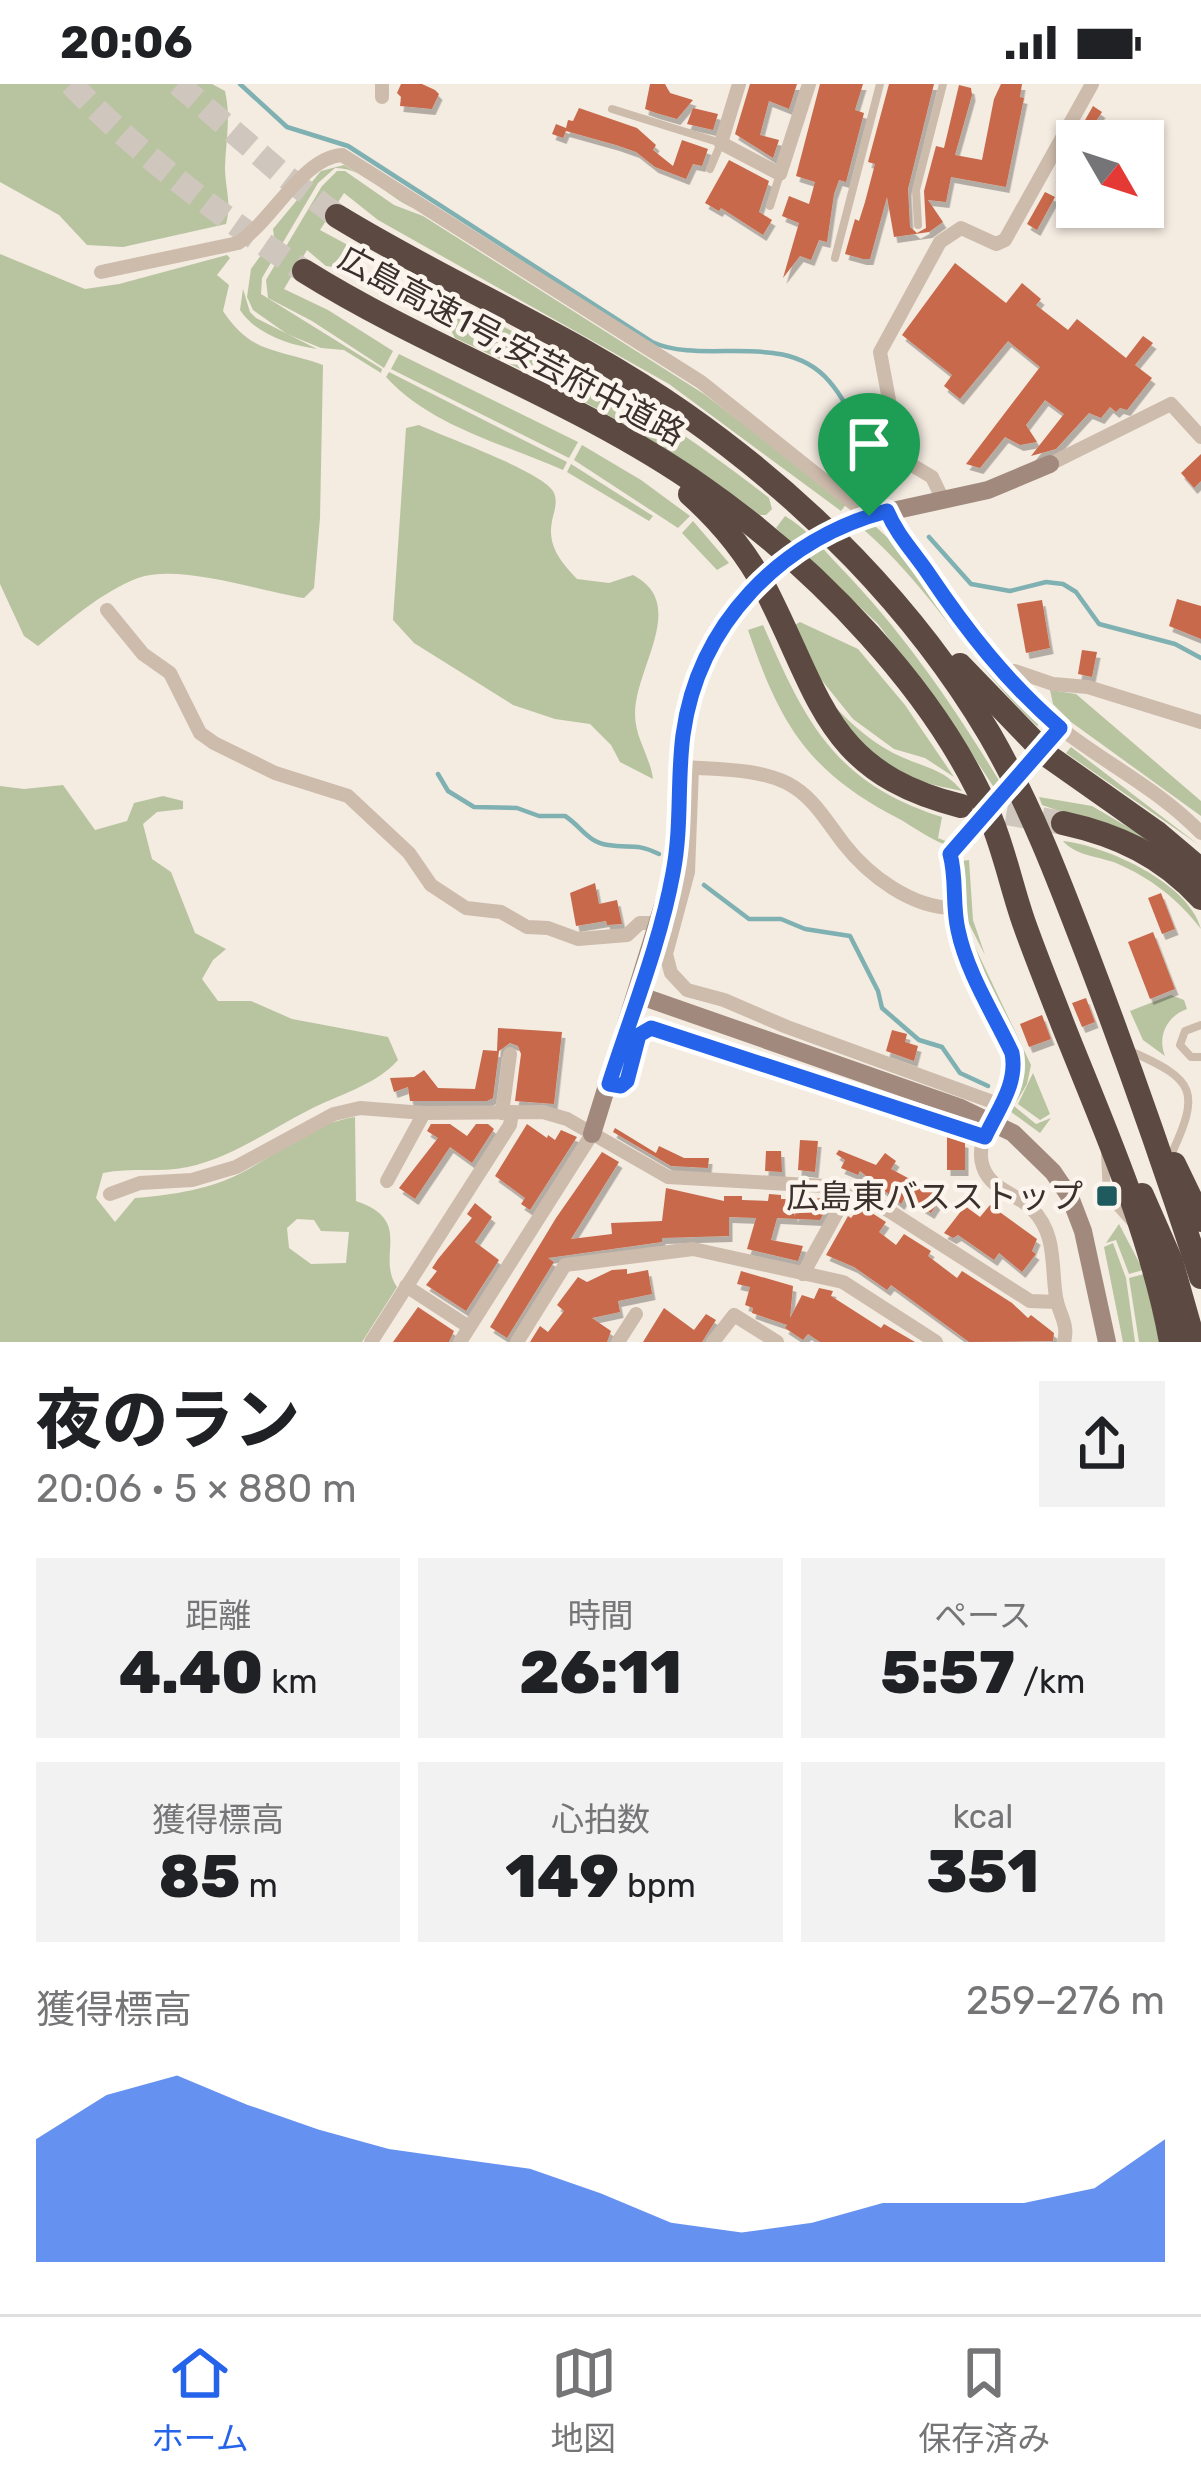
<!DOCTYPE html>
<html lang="ja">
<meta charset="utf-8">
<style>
body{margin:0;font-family:Rubik,"Noto Sans JP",sans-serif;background:#f2f2f2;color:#202124;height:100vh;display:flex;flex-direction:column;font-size:45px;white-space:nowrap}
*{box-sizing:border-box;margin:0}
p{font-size:39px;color:#757577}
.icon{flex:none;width:66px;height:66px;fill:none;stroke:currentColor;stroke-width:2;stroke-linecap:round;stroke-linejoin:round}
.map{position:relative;height:1258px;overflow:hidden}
.drawer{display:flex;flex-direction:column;background:#fff;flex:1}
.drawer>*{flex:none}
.needle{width:78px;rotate:129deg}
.buttons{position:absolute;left:1056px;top:36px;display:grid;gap:24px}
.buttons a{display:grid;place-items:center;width:108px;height:108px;border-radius:0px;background:#fff;box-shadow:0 3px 9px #0004;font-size:60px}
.pin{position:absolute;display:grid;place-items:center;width:102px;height:102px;color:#fff;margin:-123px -51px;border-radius:50% 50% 50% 0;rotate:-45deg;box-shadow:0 0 12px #0007}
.pin .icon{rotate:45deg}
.round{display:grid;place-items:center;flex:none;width:126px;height:126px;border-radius:0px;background:#f2f2f2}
.headline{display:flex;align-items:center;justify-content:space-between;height:204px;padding:0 36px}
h1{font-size:66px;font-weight:800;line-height:90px}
.figures{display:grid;grid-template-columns:repeat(3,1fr);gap:18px;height:204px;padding:12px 36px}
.figures div{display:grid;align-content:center;border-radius:0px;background:#f2f2f2;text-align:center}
.figures b{font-size:60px;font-weight:800}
.figures small{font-size:33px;font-weight:400}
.figures p{font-size:33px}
.chart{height:336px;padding:24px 36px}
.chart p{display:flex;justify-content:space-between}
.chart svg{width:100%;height:216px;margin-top:12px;fill:#2563eb;opacity:.7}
.status{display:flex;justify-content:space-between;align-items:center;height:84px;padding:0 60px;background:#fff;direction:ltr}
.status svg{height:33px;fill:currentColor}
.dock{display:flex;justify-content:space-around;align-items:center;height:168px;border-top:3px solid #e0e0e0;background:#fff;font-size:33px;color:#757577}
.dock a{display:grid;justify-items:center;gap:6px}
.dock .current{color:#2563eb}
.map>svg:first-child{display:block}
.green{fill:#b8c4a0;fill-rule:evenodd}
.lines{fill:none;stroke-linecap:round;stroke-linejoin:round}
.stream{stroke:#7fb0b2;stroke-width:4.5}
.building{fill:#c8694b;filter:url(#shadow)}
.highway-tunnel{stroke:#cfc6bd;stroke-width:24;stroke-dasharray:24 12;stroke-linecap:butt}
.lane{stroke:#cdbbac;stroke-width:8}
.street{stroke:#cdbbac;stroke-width:14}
.secondary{stroke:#a18a7d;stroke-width:18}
.highway{stroke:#5c4a42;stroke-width:24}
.street-bridge{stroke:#cdbbac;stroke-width:14}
.secondary-bridge{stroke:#a18a7d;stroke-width:18}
.route-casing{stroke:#fff;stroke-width:24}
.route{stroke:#2563eb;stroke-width:15}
.poi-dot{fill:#1f5a5e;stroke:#fbf5ee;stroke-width:4.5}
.labels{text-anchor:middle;stroke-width:9;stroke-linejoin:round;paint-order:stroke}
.street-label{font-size:33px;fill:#3b302b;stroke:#fbf5ee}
.poi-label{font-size:33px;fill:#3b302b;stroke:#fbf5ee;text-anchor:end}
</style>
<div class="status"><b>20:06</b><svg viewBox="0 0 49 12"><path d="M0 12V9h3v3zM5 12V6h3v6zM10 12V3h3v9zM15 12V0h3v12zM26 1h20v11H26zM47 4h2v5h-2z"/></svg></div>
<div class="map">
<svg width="1201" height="1258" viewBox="0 0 1201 1258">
<defs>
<filter id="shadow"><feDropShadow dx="3.5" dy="6" stdDeviation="0" flood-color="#0004"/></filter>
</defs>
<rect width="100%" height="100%" fill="#f4ebe1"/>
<g class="green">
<path d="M0 0H212L225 7C231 33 226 56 225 83 225 104 232 119 226 140L123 163 87 161 59 131 0 98Z"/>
<path d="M344 81 419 126C391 118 366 83 335 84L318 99 262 194 261 210 382 285 381 289 344 266 321 264 287 250 253 226 247 213 251 185 274 153 273 145 321 87Z"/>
<polygon points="337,87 345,87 394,121 423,132 704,310 847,419 841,427 669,300 378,136 344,109 320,146 346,160 348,176 340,184 326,182 307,166 284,205 328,226 393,267 384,284 312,237 268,214 266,196 322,102"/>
<path d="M0 170 85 205 119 200 227 171 230 174 217 191 229 201 223 227C252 271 277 264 323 281L320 434 314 504 304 514C260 507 179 479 138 494 101 508 68 538 38 562L24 552 0 500Z"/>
<path d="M243 205 250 228 256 234 317 265C288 261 256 250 240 226Z"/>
<path d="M458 223H466C574 278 674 339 769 414L772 425 766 431H760C665 357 563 304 455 254L447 239Z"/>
<polygon points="399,270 578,358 569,374 391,285"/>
<path d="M389 288 567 378 563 386C502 359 432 343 386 293Z"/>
<path d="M419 341C444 353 547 389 554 409 558 419 554 427 552 437 547 462 561 478 577 495L609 499 633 491C689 520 635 583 635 630 635 654 650 672 653 695L620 678 611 661 590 640 555 635 513 621 414 559 393 536 406 344Z"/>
<polygon points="582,361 641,396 690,432 678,444 574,376"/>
<polygon points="571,380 653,432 649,437 567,388"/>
<path d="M785 432C805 443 824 466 840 483 904 549 955 624 1003 703L997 708 941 623 878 540 776 444Z"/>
<polygon points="693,437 729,479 717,486 682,449"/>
<path d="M875 442 902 467 980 576 1041 638 1037 642C973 582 931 504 864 446Z"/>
<polygon points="800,538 858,565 905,621 954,693 925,674 894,665 853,635 807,578 791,543"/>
<path d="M763 541C805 637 834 699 942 733L938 754 948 758 946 761C925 753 909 739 888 729 804 683 778 634 748 546Z"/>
<polygon points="1050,606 1076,610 1201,717 1201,732 1071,638 1053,620"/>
<path d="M833 621C853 642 877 663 904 674 927 684 945 686 962 707 892 693 870 684 833 621Z"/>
<polygon points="1071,663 1199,761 1066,669"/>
<path d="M63 701 95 746 127 737 134 719 163 712 183 717V725L157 728 143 740 152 775 171 788 195 849 226 865 213 876 202 895 218 917H251L292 935 388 953 398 976C375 1002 337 1011 307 1027 268 1047 232 1073 188 1083 160 1089 131 1083 103 1089L96 1114 115 1138 135 1114C173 1111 212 1105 245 1087 282 1067 313 1039 355 1033L356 1117C415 1137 375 1171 397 1203L362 1258H0V702L24 705ZM297 1135 314 1136 321 1147 349 1148 346 1179 311 1180 289 1164 287 1144Z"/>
<polygon points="1039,713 1092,722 1160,762 1042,721"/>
<path d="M1063 757C1107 762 1189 799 1201 845 1178 815 1151 794 1116 779 1098 772 1076 772 1063 757Z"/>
<polygon points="969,776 973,836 985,871 966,834 962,777"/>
<path d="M966 844 1031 981 1027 1000 1014 1022 1036 1040 1051 1034 1040 1049 1007 1025C1013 1013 1020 1001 1021 988 1025 949 966 888 966 844Z"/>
<path d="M1171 911 1184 916 1187 925C1167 932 1157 952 1165 972L1143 956 1130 927Z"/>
<polygon points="1033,989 1050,1030 1040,1036 1018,1020"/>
<polygon points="1119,1140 1143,1186 1129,1190 1116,1156 1106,1159"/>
<polygon points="1113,1159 1126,1194 1135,1258 1123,1258 1104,1163"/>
<polygon points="1144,1190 1160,1258 1139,1258 1129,1194"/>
</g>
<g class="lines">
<g class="stream">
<path d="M240 0 287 43 348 62 652 258C704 282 784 245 829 297 855 327 861 362 884 393"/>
<polyline points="929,453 971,500 1010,507 1046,498 1063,500 1076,508 1099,540 1175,560 1201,574"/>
<path d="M438 690 448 707 474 723 517 724 539 732H565C581 742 587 758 608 761 630 765 634 758 659 770"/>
<polyline points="704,801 749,835 781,835 805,845 850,852 878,907 882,924 919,956 942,963 960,989 988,1002"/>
</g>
</g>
<g class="building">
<polygon points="401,0 422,0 435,6 439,10 432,25 400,22 401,13 397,9"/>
<polygon points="650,0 665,0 670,9 693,16 677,35 656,29 645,25"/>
<polygon points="750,0 797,0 789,25 769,17 760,51 779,56 773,74 735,50"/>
<polygon points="820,0 863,0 855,26 864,29 846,98 839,96 834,110 827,158 819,156 811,176 800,172 783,194 799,139 782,132 789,112 809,120 815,98 796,92"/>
<polygon points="889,0 934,0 908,105 910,143 917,149 926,144 924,107 936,62 944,64 959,1 971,4 972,11 955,71 982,76 994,15 1001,0 1022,0 1020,13 1024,14 1006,103 951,93 946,118 928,116 943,138 929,148 894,153 887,113 870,175 863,175 845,170 855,135 859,137 865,118 875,80 868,78"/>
<polygon points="1093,22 1102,28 1083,57 1077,57 1077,73 1069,87 1059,82"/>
<polygon points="579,24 637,44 656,61 653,66 673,82 682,56 708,65 702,82 693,80 686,95 655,83 636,68 616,61 566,47 563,54 552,50 556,40 566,44 568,36 573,37"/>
<polygon points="693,24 718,30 713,46 687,40"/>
<polygon points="729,76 769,97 759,128 772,136 763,151 721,124 719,127 705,119"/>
<polygon points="1045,108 1055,113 1037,146 1027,140"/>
<polygon points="955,179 1006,219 1022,199 1041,215 1036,221 1068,246 1077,235 1126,274 1143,252 1153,259 1135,281 1152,294 1127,326 1120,324 1116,328 1110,323 1101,334 1089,329 1056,365 1031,372 1064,330 1045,316 1026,341 1037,358 1020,361 1005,353 980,384 966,380 1040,283 1008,257 960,315 944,302 952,291 902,251"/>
<polygon points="1201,370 1201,397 1194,404 1181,389"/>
<polygon points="1177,515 1201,522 1201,555 1169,542"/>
<polygon points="1042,516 1050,564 1026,569 1017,520"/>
<polygon points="1082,566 1097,568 1092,593 1078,590"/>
<polygon points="595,799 599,820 617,816 622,840 607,841 606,837 576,842 570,809"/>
<polygon points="1161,809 1175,845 1162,850 1148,814"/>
<polygon points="1153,848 1175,905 1150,915 1128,858"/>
<polygon points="1086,914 1095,938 1082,943 1072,919"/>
<polygon points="1042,931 1051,955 1029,963 1020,940"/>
<polygon points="498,944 562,948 554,1020 515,1017 521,970 518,962 510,959 499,967 493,1014 487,1017 410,1017 408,1003 394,1008 390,994 414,993 424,986 438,1004 475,1005 483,966 497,967"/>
<polygon points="892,946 907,950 905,958 918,962 914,977 886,967"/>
<polygon points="431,1040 450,1040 467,1052 476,1040 488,1040 494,1045 472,1079 450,1063 415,1115 399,1104 438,1054 427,1047"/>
<polygon points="527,1040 547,1054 548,1051 555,1056 561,1046 577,1053 530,1126 521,1120 525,1114 495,1092"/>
<polygon points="615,1044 656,1069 659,1062 684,1074 709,1074 708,1084 671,1082 613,1048"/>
<polygon points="947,1053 965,1058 965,1086 947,1086"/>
<polygon points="800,1056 818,1057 815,1088 798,1086"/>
<polygon points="839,1066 876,1081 885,1069 896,1077 891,1085 942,1112 931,1129 905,1113 901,1120 860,1087 858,1091 841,1084 845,1076 836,1070"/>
<polygon points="766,1067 781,1067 782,1088 765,1087"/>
<polygon points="602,1068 619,1078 571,1155 612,1150 611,1139 662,1137 666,1104 724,1117 724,1112 742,1112 742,1116 768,1117 769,1110 781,1111 781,1115 791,1115 795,1133 796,1115 832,1114 820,1136 777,1134 771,1156 803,1162 798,1177 747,1165 756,1134 729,1133 729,1152 662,1154 662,1158 548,1174 554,1178 507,1254 490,1243 556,1134"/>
<polygon points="475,1119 492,1133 475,1158 499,1176 466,1227 426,1201 437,1187 432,1184 438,1175 472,1134 467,1130"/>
<polygon points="990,1121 1037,1155 1032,1167 1036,1170 1022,1188 999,1169 994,1176 958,1151 953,1154 944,1149 965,1122 980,1133"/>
<polygon points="861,1122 886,1138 879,1148 896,1161 904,1150 931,1167 928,1172 957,1194 962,1187 1012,1219 1028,1234 1031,1231 1054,1249 1053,1257 969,1258 891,1201 887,1206 854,1183 826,1171 848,1132 851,1134"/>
<polygon points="627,1185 627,1190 648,1186 652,1210 618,1217 620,1228 592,1234 611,1247 607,1258 530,1258 540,1242 548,1248 564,1227 557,1221 578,1193 587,1198 612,1186"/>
<polygon points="741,1187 793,1202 790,1234 802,1211 814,1215 819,1204 833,1207 831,1212 881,1244 884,1240 915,1258 820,1258 808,1250 803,1256 785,1244 787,1241 752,1229 753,1224 745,1221 750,1203 737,1200"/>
<polygon points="418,1223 454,1247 449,1258 393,1258"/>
<polygon points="664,1224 694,1246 706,1230 716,1236 702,1258 643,1258"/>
</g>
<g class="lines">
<g class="highway-tunnel">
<path d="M71 0C141 72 220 132 304 187"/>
<polyline points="178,0 281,89 337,132"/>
<polyline points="971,723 1063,739"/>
</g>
<g class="lane">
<polyline points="612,25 721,59 710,85"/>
<polyline points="770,122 780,90"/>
<polyline points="918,141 916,106 943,0"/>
<polyline points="835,174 880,0"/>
<polyline points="1201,941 1185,947 1180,961 1191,973 1201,973"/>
<path d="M1130 967C1196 996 1201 1007 1170 1073"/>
<polyline points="1105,1068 1107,1112 1131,1139"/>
</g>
<g class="street">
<polyline points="739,0 721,59 780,90 809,0"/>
<polyline points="382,13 382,0"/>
<path d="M101 188 238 159C272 137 303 73 342 71L701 298 869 432"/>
<polyline points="1050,380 1171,320 1201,353"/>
<polyline points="943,416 932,393 905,377 899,369 880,268 940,158 961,144 996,160 1005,156 1092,0"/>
<path d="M887 427C897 451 913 467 927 489 966 546 1004 600 1059 643 1106 680 1160 706 1201 749"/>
<polyline points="107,526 143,570 170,589 200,649 214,659 275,689 348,712 409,769 431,801 466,824 501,828 527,843 548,844 578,855 627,851 640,839 660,839"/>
<polyline points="1000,588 1015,587 1053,600 1088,603 1201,638"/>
<path d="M686 683C719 686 756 684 787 699 814 713 826 737 844 760 869 792 912 824 954 824"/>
<polyline points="692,684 688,788 666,870 671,889 687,906 724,916 787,943 1001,1021"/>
<path d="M955 765 950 770C957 795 952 820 958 846 967 889 993 929 1012 969 1021 1012 970 1045 983 1083 991 1106 1016 1109 1032 1125 1057 1150 1051 1182 1056 1213 1059 1231 1069 1240 1064 1258"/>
<polyline points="609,1000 621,1002 627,996 639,951 658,945 985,1053"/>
<polyline points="502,1029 510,970"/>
<polyline points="387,1097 424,1029"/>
<polyline points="110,1110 140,1099 192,1096 236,1083 334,1030 360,1024 424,1029 543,1028 567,1035 668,1093 843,1103 858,1107 1030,1217 1057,1218"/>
<polyline points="803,1190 850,1105"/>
<polyline points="406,1202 469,1243"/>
<polyline points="371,1258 510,1041 512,1028"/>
<polyline points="460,1258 592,1050"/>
<polyline points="517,1258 565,1181 693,1165 843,1198 936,1258"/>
<polyline points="618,1258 636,1230"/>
<polyline points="713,1258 734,1231 777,1258"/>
</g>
<g class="secondary">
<polyline points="865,433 988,406 1050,380"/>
<polyline points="638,911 961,1024 1013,1049 1053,1088 1070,1113 1083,1147 1107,1258"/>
<polyline points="592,1050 673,789 683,654 691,611 718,552 746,512"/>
</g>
<g class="highway">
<path d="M337 132C451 202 576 253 685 330 806 415 914 523 990 651 1031 722 1060 799 1089 875 1129 980 1166 1086 1201 1193"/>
<path d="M304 187C432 267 578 316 702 403 814 481 939 608 991 735 1005 769 1012 805 1024 839 1036 873 1050 907 1063 941 1104 1044 1151 1148 1171 1258"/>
<path d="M690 410C720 437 746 468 765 504 821 612 825 688 961 722"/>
<polyline points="960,581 1048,672 1156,748 1201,786"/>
<path d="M1063 739C1118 751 1163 772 1201 814"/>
<polyline points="1174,1080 1201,1136"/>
<polyline points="1142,1111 1171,1177 1194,1258"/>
</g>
<polyline class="street-bridge" points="955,765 1050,655"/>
<polyline class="secondary-bridge" points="746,512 804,462 865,433"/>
</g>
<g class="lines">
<defs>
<path id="route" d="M887 427C897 451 913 467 928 489 967 547 1006 597 1060 644L950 770C957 795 952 820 958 846 967 889 993 929 1012 969 1018 1000 998 1025 985 1053L651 944 639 951 627 997 621 1002 609 1000C631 931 660 860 673 789 682 743 677 697 683 651 698 540 781 455 887 427Z"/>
</defs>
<use href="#route" class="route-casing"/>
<use href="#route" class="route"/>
</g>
<rect class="poi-dot" x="1095" y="1100" width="24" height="24" rx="6"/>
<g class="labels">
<g class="street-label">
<text transform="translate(512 261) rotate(28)" y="12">広島高速1号;安芸府中道路</text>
</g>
<g class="poi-label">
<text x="1083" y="1124">広島東バスストップ</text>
</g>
</g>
</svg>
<div class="buttons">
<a><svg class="needle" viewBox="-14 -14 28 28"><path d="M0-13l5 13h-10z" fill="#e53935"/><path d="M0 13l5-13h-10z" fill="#757577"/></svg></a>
</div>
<div class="pin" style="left:869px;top:432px;background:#1e9e55"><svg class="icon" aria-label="arrive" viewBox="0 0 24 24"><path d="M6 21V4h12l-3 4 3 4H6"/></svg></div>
</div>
<section class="drawer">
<div class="headline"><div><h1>夜のラン</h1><p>20:06 · 5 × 880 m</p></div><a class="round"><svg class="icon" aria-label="share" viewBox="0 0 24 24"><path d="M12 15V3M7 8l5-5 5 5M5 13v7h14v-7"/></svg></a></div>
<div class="figures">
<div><p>距離</p><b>4.40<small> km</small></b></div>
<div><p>時間</p><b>26:11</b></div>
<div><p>ペース</p><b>5:57<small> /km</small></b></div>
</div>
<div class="figures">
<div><p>獲得標高</p><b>85<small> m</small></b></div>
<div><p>心拍数</p><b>149<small> bpm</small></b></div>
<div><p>kcal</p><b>351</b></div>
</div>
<div class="chart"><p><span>獲得標高</span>259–276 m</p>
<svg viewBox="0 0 160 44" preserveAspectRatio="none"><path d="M0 44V19L10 10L20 6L30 12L40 17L50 21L60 23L70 25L80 30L90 36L100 38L110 36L120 32L130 32L140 32L150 29L160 19V44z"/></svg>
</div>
</section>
<nav class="dock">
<a class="current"><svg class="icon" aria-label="home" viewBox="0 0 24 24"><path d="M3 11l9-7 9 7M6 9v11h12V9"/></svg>ホーム</a>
<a><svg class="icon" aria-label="map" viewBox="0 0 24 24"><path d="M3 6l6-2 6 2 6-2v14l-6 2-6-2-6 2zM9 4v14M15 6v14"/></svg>地図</a>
<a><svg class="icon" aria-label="saved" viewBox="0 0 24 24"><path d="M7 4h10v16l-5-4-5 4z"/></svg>保存済み</a>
</nav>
